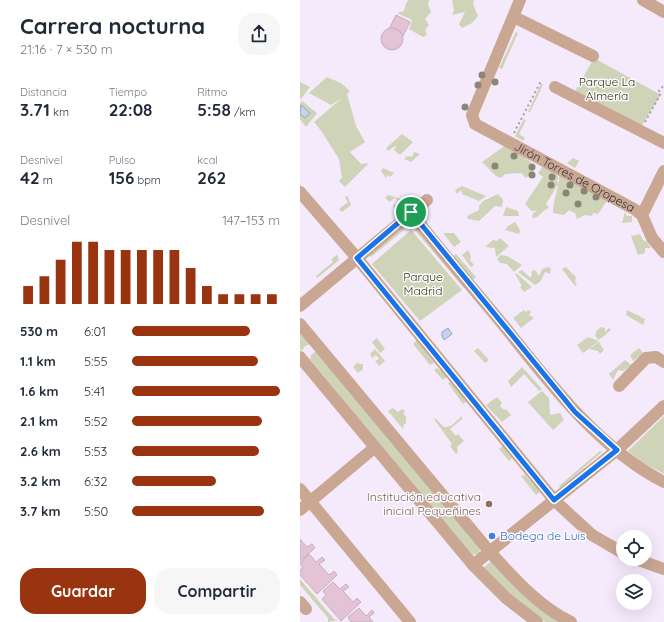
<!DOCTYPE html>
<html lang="es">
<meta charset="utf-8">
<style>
body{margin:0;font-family:Quicksand,sans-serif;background:#f6f6f7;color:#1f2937;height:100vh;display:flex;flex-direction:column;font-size:15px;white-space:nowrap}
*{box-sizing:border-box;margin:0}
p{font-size:13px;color:#747a83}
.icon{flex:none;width:22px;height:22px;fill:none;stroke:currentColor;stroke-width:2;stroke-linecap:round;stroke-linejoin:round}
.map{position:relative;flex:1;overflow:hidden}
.side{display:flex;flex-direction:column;background:#fff;width:300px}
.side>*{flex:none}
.tools{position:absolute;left:316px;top:530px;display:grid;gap:8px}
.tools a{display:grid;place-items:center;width:36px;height:36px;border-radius:50%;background:#fff;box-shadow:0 4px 16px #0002;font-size:20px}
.pin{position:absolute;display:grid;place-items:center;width:34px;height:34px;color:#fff;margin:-17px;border:2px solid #fff;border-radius:50%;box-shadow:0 1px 4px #0007}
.round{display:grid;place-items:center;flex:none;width:42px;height:42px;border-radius:16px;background:#f6f6f7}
.headline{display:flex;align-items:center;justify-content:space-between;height:68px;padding:0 20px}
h1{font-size:22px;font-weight:800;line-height:30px}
.figures{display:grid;grid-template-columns:repeat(3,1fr);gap:6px;height:68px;padding:4px 20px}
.figures div{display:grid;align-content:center}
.figures b{font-size:17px;font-weight:800}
.figures small{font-size:11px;font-weight:400}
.figures p{font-size:11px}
.chart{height:112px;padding:8px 20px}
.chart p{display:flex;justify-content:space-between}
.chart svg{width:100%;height:72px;margin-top:4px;stroke:#9a3410;stroke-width:6}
.primary-button{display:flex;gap:8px;margin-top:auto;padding:8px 20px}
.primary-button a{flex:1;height:46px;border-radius:16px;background:#9a3410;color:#fff;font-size:16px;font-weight:800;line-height:46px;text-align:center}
.primary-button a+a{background:#f6f6f7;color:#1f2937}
ul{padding:0 20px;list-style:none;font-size:13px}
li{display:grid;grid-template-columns:64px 48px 1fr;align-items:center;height:30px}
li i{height:10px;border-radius:5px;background:#9a3410}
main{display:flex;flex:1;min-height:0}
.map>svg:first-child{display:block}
.green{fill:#cfd3b7}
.water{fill:#c3d4f3;stroke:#98a3bb}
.building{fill:#e5c3d7;stroke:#c3b0bb}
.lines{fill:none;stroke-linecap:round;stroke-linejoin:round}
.path{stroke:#a79fac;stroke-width:2;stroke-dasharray:2 3;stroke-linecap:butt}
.minor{stroke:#c9a793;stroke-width:12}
.tree{fill:#898676}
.route-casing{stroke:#fff;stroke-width:8}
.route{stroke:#1a73e8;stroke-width:5}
.education-dot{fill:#8d6e63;stroke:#fdfbff;stroke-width:1.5}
.shop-dot{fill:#3f7fe0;stroke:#fdfbff;stroke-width:1.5}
.labels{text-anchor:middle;stroke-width:3;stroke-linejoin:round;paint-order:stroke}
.park-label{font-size:12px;fill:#313409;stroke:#fdfbff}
.street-label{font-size:12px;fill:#353138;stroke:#fdfbff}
.education-label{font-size:12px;fill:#785e54;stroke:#fdfbff;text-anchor:end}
.shop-label{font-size:12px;fill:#366cbe;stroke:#fdfbff;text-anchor:start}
</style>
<main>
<section class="side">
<div class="headline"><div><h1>Carrera nocturna</h1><p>21:16 · 7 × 530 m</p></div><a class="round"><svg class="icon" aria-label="share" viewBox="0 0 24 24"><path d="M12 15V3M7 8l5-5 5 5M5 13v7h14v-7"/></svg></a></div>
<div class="figures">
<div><p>Distancia</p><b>3.71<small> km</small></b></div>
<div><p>Tiempo</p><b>22:08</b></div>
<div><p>Ritmo</p><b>5:58<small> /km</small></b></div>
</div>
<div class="figures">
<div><p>Desnivel</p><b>42<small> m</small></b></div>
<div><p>Pulso</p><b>156<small> bpm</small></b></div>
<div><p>kcal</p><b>262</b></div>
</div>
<div class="chart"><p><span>Desnivel</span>147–153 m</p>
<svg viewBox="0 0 160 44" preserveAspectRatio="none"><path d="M5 44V33M15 44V27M25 44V17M35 44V6M45 44V6M55 44V11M65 44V11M75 44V11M85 44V11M95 44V11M105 44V22M115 44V33M125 44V38M135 44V38M145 44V38M155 44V38"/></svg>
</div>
<ul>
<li><b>530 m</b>6:01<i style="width:80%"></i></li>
<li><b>1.1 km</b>5:55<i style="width:85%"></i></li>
<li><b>1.6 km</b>5:41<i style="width:100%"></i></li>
<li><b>2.1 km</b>5:52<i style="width:88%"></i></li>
<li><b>2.6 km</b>5:53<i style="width:86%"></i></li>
<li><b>3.2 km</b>6:32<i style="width:57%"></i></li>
<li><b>3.7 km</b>5:50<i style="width:89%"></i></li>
</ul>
<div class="primary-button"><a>Guardar</a><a>Compartir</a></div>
</section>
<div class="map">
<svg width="364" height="622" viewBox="0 0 364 622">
<rect width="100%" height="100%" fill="#f5eafc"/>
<g class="green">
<polygon points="109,0 129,0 128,4 131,12 125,19 129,25 125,30 127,35 123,37 109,29 112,20 97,13 104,11 106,3"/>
<polygon points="152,0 174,0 173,4 178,16 172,23 162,28 159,24 165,12 152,15 154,10"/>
<polygon points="216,32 218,33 202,69 199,68"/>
<polygon points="294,58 361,95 340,128 273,95"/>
<polygon points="27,77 41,83 50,91 47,94 56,126 65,142 50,152 61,164 69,163 45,187 39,181 42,178 39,159 22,132 14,122 42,98 31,105 9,93"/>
<polygon points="0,82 10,87 0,100"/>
<polygon points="241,84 243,85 230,112 228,112"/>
<polygon points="2,101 17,113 6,127 0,119 0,103"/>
<polygon points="224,119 226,120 219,134 225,138 223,141 215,136"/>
<polygon points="102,134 113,142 100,155 94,150 97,145 88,151 86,148"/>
<polygon points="206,145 231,162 234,172 226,178 221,173 205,174 201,178 196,176 182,162"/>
<polygon points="114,152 120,154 111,162 104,159 107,156 112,157"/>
<polygon points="273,158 279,161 275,168 267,163"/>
<path d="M243 166 258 174V180H256L259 183 246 204 249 208C242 210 241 216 234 218L232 217 233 213 238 210 232 211 225 204 243 177 238 173Z"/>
<polygon points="83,168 94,173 90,177 88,175 86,178 81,171"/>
<path d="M259 173 307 201 298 214 293 213 292 216 285 215 277 219 275 213 269 210 264 215 253 213C253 197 260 189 259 173Z"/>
<polygon points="162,186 186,196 179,201 162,194 161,190 157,194 155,190"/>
<polygon points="198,194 203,200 202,207 195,206 179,221 168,219 167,216 179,210 179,206 183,201"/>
<polygon points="47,195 51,205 42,212 39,209 48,202 45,198"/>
<polygon points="88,195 107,201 96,210 93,206 98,200 94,198 90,202 85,198"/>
<polygon points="206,207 218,211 219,216 203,216"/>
<polygon points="325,212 327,216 332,216 332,222 322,223"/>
<polygon points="215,222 220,230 219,234 205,230 208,226"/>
<polygon points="102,225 105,229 71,257 68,254"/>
<polygon points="119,225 168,285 164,288 114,229"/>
<polygon points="111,230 162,290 120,321 72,264"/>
<polygon points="143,233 154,233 161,242 154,247"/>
<polygon points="340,234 343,240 347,242 351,248 345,248 345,253 338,255 331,236"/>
<polygon points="200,238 209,246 196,257 195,248 185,247 193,240 197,241"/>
<polygon points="168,250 171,256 170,260 174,265 171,267 162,255"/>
<polygon points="37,254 39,260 17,278 16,276 33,262 31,260"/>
<polygon points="156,254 176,277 173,280 152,257"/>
<polygon points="200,255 207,256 222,265 214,272 207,264 200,263 197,259"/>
<polygon points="249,267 251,269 250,274 245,272 240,282 235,285 218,272 222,270 231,278 232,271 235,270 239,276 242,269"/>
<polygon points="266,267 276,277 275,282 277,285 275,286 262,269"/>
<polygon points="216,273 232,287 224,292 220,287 222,286 215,274"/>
<polygon points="224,310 226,312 229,310 231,312 229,315 234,318 221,328 213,318"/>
<polygon points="327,310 345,319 343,325 326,315"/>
<polygon points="301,327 305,328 305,332 309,328 311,330 299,340 295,336 297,330"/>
<polygon points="0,331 11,344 5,346 2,351 0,348"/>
<polygon points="288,337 299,341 283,353 277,345"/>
<polygon points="77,338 85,349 80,353 72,342"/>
<polygon points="117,340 134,363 130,365 113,344"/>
<polygon points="299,342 304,350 300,354 298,351 289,349"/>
<polygon points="178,348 189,360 185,363 174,351"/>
<polygon points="339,348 343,353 333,361 330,355"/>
<polygon points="75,349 85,361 79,366 75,361 79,359 76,355 72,358 70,354"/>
<polygon points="15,352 18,353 180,548 179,553 170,556 10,359 11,355"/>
<polygon points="325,360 331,365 323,371 318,370 313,380 309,374"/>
<polygon points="58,362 59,364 63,364 63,369 58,373 53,367"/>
<polygon points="222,367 242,389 239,391 224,374 211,387 208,381"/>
<polygon points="137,368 141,371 144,371 148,376 143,380 134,370"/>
<polygon points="153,381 166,402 163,404 148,383"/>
<polygon points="242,391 249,398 250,415 260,413 264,420 253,430 228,402"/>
<polygon points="197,397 202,403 200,406 204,410 206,409 211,415 202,422 186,405"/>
<polygon points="93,408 98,412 102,409 105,411 103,414 106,416 106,423 104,424 103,429 88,411"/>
<polygon points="162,416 162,419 150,429 156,436 158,434 164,441 157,447 158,452 156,454 150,446 152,444 134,419 135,418 144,427 151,426"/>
<polygon points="364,416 364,474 344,463 328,451"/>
<polygon points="203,446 212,458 209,461 199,449"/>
<polygon points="300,451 302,452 260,488 259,486"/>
<polygon points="225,475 240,492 236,495 221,476"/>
<polygon points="192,560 260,622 245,622 220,603 182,569"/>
<polygon points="0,579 34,619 38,620 28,622 28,618 0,585"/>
</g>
<g class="water">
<polygon points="1,105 10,113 5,118 0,114"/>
<polygon points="148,328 152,334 144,340 142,336 142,332"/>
</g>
<g class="building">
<polygon points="96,15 110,22 103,36 99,30 89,29"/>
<circle cx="92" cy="39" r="11"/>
<polygon points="0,539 7,547 12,544 15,548 0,561"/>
<polygon points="9,554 16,562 22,557 25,560 19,564 29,575 34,571 37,575 17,594 0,575 0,570 3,568 0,563"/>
<polygon points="33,582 40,589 46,584 49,587 43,591 53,602 57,598 61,602 41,621 22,599 26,595 23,591"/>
<polygon points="59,608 66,616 72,610 74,613 69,617 73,622 51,622 48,617"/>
</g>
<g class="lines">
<g class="path">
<polyline points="345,122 361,93 359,91 364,85"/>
<polyline points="214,133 241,81"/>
</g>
<g class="minor">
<path id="s1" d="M220 0 172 115 175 124 334 209 342 215 352 238 364 252"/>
<polyline points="343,0 364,12"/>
<polyline points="214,17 293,56"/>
<polyline points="255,87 364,143"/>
<polyline points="0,192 57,258 254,500 292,535 323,553"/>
<path d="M111 212C139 249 170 285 200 321 246 378 297 448 364 482"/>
<polyline points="342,215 364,171"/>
<polyline points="0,306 127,200"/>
<path d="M0 324 190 552C213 577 239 607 271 622"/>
<polyline points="0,357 173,565 206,598 237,622"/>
<polyline points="319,386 346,358 356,357 364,362"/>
<polyline points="0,489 110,622"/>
<polyline points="0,510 74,448"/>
<polyline points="336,559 364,569"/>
<polyline points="173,565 317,450 364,406"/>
<polyline points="0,602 6,609"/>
</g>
</g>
<g class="tree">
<circle cx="182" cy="75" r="3.5"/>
<circle cx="195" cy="82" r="3.5"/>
<circle cx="178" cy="85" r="3.5"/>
<circle cx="165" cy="107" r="3.5"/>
<circle cx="214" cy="156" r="3.5"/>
<circle cx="195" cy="166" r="3.5"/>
<circle cx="232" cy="167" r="3.5"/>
<circle cx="232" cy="175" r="3.5"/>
<circle cx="252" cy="177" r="3.5"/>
<circle cx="251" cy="185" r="3.5"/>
<circle cx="270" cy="185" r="3.5"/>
<circle cx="284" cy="191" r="3.5"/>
<circle cx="266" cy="193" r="3.5"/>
<circle cx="296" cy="197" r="3.5"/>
<circle cx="278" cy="204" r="3.5"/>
</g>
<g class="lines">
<defs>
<polygon id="route" points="111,212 275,412 317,450 254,500 57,258"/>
</defs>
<use href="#route" class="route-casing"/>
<use href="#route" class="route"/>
</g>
<circle class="education-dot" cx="189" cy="504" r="4"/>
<circle class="shop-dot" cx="192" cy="536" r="4"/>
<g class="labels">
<g class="park-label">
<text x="307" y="86">Parque La<tspan x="307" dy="14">Almería</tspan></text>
<text x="123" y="281">Parque<tspan x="123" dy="14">Madrid</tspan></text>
</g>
<g class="street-label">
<text dy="4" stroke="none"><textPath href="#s1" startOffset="247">Jirón Torres de Oropesa</textPath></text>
</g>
<g class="education-label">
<text x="181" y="501">Institución educativa<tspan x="181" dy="14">inicial Pequeñines</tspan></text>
</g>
<g class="shop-label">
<text x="200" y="540">Bodega de Luis</text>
</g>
</g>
</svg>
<div class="tools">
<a><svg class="icon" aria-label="locate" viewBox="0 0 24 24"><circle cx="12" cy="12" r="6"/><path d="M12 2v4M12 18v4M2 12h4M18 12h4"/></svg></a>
<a><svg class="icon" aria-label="layers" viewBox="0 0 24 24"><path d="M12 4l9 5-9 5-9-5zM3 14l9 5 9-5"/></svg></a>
</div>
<div class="pin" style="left:111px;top:212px;background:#1e9e55"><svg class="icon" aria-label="arrive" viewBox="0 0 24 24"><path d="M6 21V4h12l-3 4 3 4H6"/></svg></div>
</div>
</main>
